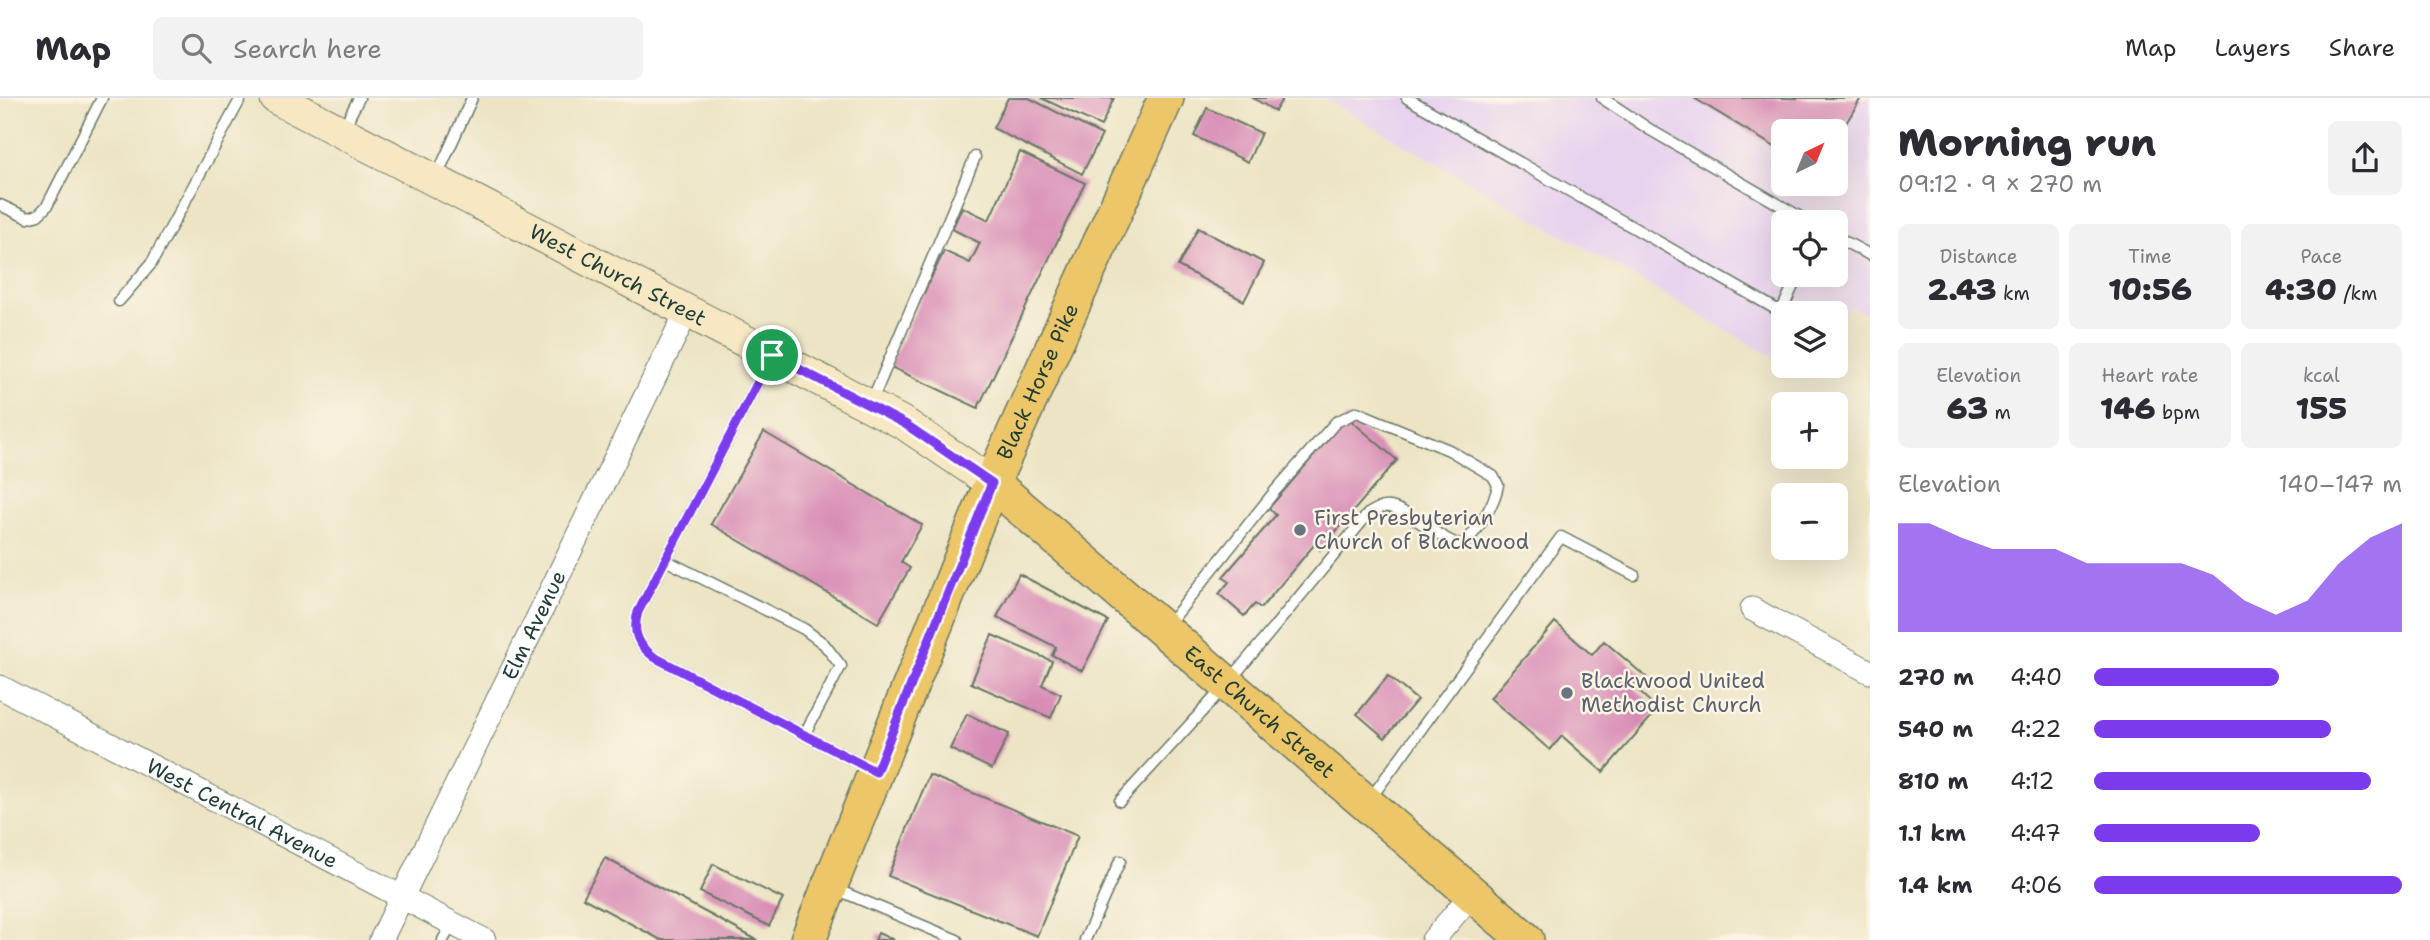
<!DOCTYPE html>
<meta charset="utf-8">
<style>
body{margin:0;font-family:"Shantell Sans",sans-serif;background:#f2f2f3;color:#2b2b33;height:100vh;display:flex;flex-direction:column;font-size:26px;white-space:nowrap}
*{box-sizing:border-box;margin:0}
p{font-size:23px;color:#7c7c81}
.icon{flex:none;width:38px;height:38px;fill:none;stroke:currentColor;stroke-width:2;stroke-linecap:round;stroke-linejoin:round}
.map{position:relative;flex:1;overflow:hidden}
.drawer{display:flex;flex-direction:column;background:#fff;width:560px}
.drawer>*{flex:none}
.needle{width:46px;rotate:43deg}
.controls{position:absolute;left:1771px;top:21px;display:grid;gap:14px}
.controls a{display:grid;place-items:center;width:77px;height:77px;border-radius:10px;background:#fff;box-shadow:0 7px 28px #0002;font-size:35px}
.pin{position:absolute;display:grid;place-items:center;width:60px;height:60px;color:#fff;margin:-30px;border:4px solid #fff;border-radius:50%;box-shadow:0 2px 7px #0007}
.round{display:grid;place-items:center;flex:none;width:74px;height:74px;border-radius:10px;background:#f2f2f3}
.summary{display:flex;align-items:center;justify-content:space-between;height:119px;padding:0 28px}
h1{font-size:38px;font-weight:800;line-height:52px}
.metrics{display:grid;grid-template-columns:repeat(3,1fr);gap:10px;height:119px;padding:7px 28px}
.metrics div{display:grid;align-content:center;border-radius:10px;background:#f2f2f3;text-align:center}
.metrics b{font-size:30px;font-weight:800}
.metrics small{font-size:19px;font-weight:400}
.metrics p{font-size:19px}
.chart{height:196px;padding:14px 28px}
.chart p{display:flex;justify-content:space-between}
.chart svg{width:100%;height:126px;margin-top:7px;fill:#7c3aed;opacity:.7}
ul{padding:0 28px;list-style:none;font-size:23px}
li{display:grid;grid-template-columns:112px 84px 1fr;align-items:center;height:52px}
li i{height:18px;border-radius:9px;background:#7c3aed}
header{display:flex;align-items:center;gap:42px;box-sizing:border-box;height:98px;padding:0 35px;background:#fff;border-bottom:2px solid #e1e1e2}
header strong{font-size:33px}
nav{display:flex;gap:38px;margin-inline-start:auto;font-size:24px}
.search{width:490px;height:63px;background:#f2f2f3;display:flex;align-items:center;gap:18px;box-sizing:border-box;padding:0 24px;border-radius:10px;color:#7c7c81;font-size:26px}
main{display:flex;flex:1;min-height:0}
.map>svg:first-child{display:block}
.built{fill:#e7d2ef;fill-rule:evenodd}
.building{fill:#d88cb5}
.lines{fill:none;stroke-linecap:round;stroke-linejoin:round}
.service-casing{stroke:#677766;stroke-width:13}
.minor-casing{stroke:#677766;stroke-width:25}
.secondary-casing{stroke:#677766;stroke-width:34}
.primary-casing{stroke:#677766;stroke-width:38}
.service{stroke:#fff;stroke-width:10}
.minor{stroke:#fff;stroke-width:23}
.secondary{stroke:#f7e8c3;stroke-width:32}
.primary{stroke:#ecc669;stroke-width:35}
.route-casing{stroke:#fff;stroke-width:14}
.route{stroke:#7c3aed;stroke-width:9}
.worship-dot{fill:#6b7280;stroke:#fcf5e5;stroke-width:2.5}
.labels{text-anchor:middle;stroke-width:5;stroke-linejoin:round;paint-order:stroke}
.street-label{font-size:21px;fill:#1f3d34;stroke:#fcf5e5}
.worship-label{font-size:21px;fill:#5b616d;stroke:#fcf5e5;text-anchor:start}
</style>
<header>
<strong>Map</strong>
<div class="search"><svg class="icon" aria-label="search" viewBox="0 0 24 24"><circle cx="10" cy="10" r="6"/><path d="M15 15l6 6"/></svg>Search here</div>
<nav><a>Map</a><a>Layers</a><a>Share</a></nav>
</header>
<main>
<div class="map">
<svg width="1870" height="842" viewBox="0 0 1870 842">
<rect width="100%" height="100%" fill="#fcf5e5"/>
<filter id="ink" filterUnits="userSpaceOnUse"><feTurbulence type="fractalNoise" baseFrequency=".0143" numOctaves="2"/><feDisplacementMap in="SourceGraphic" scale="14" xChannelSelector="R" yChannelSelector="G"/><feConvolveMatrix kernelMatrix="1 2 1 2 8 2 1 2 1" color-interpolation-filters="sRGB"/></filter>
<filter id="wash" filterUnits="userSpaceOnUse"><feTurbulence type="fractalNoise" baseFrequency=".00686" numOctaves="4" result="noise"/><feDisplacementMap in="SourceGraphic" scale="28" xChannelSelector="R" yChannelSelector="G"/><feGaussianBlur stdDeviation="1.57" result="paint"/><feColorMatrix in="noise" values="0 0 0 0 0 0 0 0 0 0 0 0 0 0 0 0 0 1.4 0 .05"/><feComposite in="paint" operator="in"/></filter>
<g filter="url(#wash)">
<rect width="100%" height="100%" fill="#ece4c4"/>
<g class="built">
<path d="M1324 0H1870V218L1849 208 1836 235V215H1783V265ZM1783 33H1836V86H1783ZM1783 124H1836V177H1783Z"/>
<polygon points="1788,268 1819,268 1812,282"/>
</g>
<g id="blocks">
<g class="building">
<polygon points="1008,0 1029,0 1102,37 1082,76 993,30"/>
<polygon points="1041,0 1114,0 1101,28"/>
<polygon points="1253,0 1283,0 1275,13"/>
<polygon points="1694,0 1861,0 1836,42 1836,33 1783,33 1783,54"/>
<polygon points="1207,10 1261,35 1248,64 1194,38"/>
<polygon points="1020,54 1085,85 978,310 889,268 944,153 970,165 980,145 952,131 962,109 989,122"/>
<polygon points="1198,130 1264,165 1244,203 1178,168"/>
<polygon points="1347,319 1397,362 1320,452 1314,447 1261,510 1255,506 1244,518 1219,496 1229,484 1223,479 1276,417 1269,410"/>
<polygon points="764,334 922,427 901,464 910,470 878,525 711,426"/>
<polygon points="1019,476 1108,523 1082,573 1052,557 1056,549 997,519"/>
<polygon points="1555,524 1592,557 1604,543 1646,579 1636,591 1658,611 1603,674 1562,638 1550,652 1490,600"/>
<polygon points="992,537 1052,563 1042,587 1061,596 1051,620 971,585"/>
<polygon points="1388,578 1417,602 1385,640 1357,616"/>
<polygon points="967,616 1009,636 992,671 950,651"/>
<polygon points="929,677 1078,738 1037,838 888,778"/>
<polygon points="605,760 757,842 661,842 583,800"/>
<polygon points="713,766 783,801 769,828 700,794"/>
<polygon points="878,835 894,842 875,842"/>
</g>
</g>
</g>
<g filter="url(#ink)">
<use href="#blocks" fill-opacity="0" stroke="#677766" stroke-width="2"/>
<g class="lines">
<defs>
<g id="service">
<polyline points="1407,0 1781,214 1798,177"/>
<polyline points="1602,0 1652,33 1809,124"/>
<polyline points="343,31 359,0"/>
<polyline points="436,80 472,0"/>
<polyline points="0,107 28,120 38,117 47,108 102,0"/>
<polyline points="1836,139 1870,157"/>
<polyline points="119,203 151,166 241,0"/>
<path d="M771 259 638 514C632 535 637 546 654 559L872 672"/>
<polyline points="871,305 975,59"/>
<polyline points="665,462 804,531 824,546 841,568 804,637"/>
<polyline points="1370,701 1561,439 1634,477"/>
<path d="M1120 703 1227 586 1368 416C1375 412 1381 408 1390 409 1409 412 1437 440 1460 447 1476 438 1495 405 1498 387L1493 378 1449 352 1357 314 1336 324 1275 393 1168 527"/>
<polyline points="833,790 957,842"/>
<polyline points="443,842 452,826"/>
<polyline points="1085,842 1120,763"/>
</g>
<g id="minor">
<polyline points="1752,511 1870,574"/>
<path id="s1" d="M0 589 484 842"/>
<path id="s2" d="M381 842 687 213"/>
<polyline points="1433,842 1472,796"/>
</g>
<g id="secondary">
<path id="s3" d="M276 0 905 326 992 385"/>
</g>
<g id="primary">
<path id="s4" d="M992 385 1526 842"/>
<path id="s5" d="M808 842 992 385 1166 0"/>
</g>
</defs>
<use href="#service" class="service-casing"/>
<use href="#minor" class="minor-casing"/>
<use href="#secondary" class="secondary-casing"/>
<use href="#primary" class="primary-casing"/>
<use href="#service" class="service"/>
<use href="#minor" class="minor"/>
<use href="#secondary" class="secondary"/>
<use href="#primary" class="primary"/>
</g>
</g>
<g class="lines" filter="url(#ink)">
<defs>
<path id="route" d="M772 257 905 326 992 385 876 674 654 559C637 546 632 534 638 514Z"/>
</defs>
<use href="#route" class="route-casing"/>
<use href="#route" class="route"/>
</g>
<g class="worship-dot">
<circle cx="1300" cy="432" r="7"/>
<circle cx="1567" cy="595" r="7"/>
</g>
<g class="labels">
<g class="street-label">
<text dy="7" stroke="none"><textPath href="#s3" startOffset="385">West Church Street</textPath></text>
<text dy="7" stroke="none"><textPath href="#s5" startOffset="604">Black Horse Pike</textPath></text>
<text dy="7" stroke="none"><textPath href="#s2" startOffset="350">Elm Avenue</textPath></text>
<text dy="7" stroke="none"><textPath href="#s4" startOffset="352">East Church Street</textPath></text>
<text dy="7" stroke="none"><textPath href="#s1" startOffset="273">West Central Avenue</textPath></text>
</g>
<g class="worship-label">
<text x="1314" y="427">First Presbyterian<tspan x="1314" dy="24">Church of Blackwood</tspan></text>
<text x="1581" y="590">Blackwood United<tspan x="1581" dy="24">Methodist Church</tspan></text>
</g>
</g>
</svg>
<div class="controls">
<a><svg class="needle" viewBox="-14 -14 28 28"><path d="M0-13l5 13h-10z" fill="#e53935"/><path d="M0 13l5-13h-10z" fill="#7c7c81"/></svg></a>
<a><svg class="icon" aria-label="locate" viewBox="0 0 24 24"><circle cx="12" cy="12" r="6"/><path d="M12 2v4M12 18v4M2 12h4M18 12h4"/></svg></a>
<a><svg class="icon" aria-label="layers" viewBox="0 0 24 24"><path d="M12 4l9 5-9 5-9-5zM3 14l9 5 9-5"/></svg></a>
<a>+</a>
<a>−</a>
</div>
<div class="pin" style="left:772px;top:257px;background:#1e9e55"><svg class="icon" aria-label="arrive" viewBox="0 0 24 24"><path d="M6 21V4h12l-3 4 3 4H6"/></svg></div>
</div>
<section class="drawer">
<div class="summary"><div><h1>Morning run</h1><p>09:12 · 9 × 270 m</p></div><a class="round"><svg class="icon" aria-label="share" viewBox="0 0 24 24"><path d="M12 15V3M7 8l5-5 5 5M5 13v7h14v-7"/></svg></a></div>
<div class="metrics">
<div><p>Distance</p><b>2.43<small> km</small></b></div>
<div><p>Time</p><b>10:56</b></div>
<div><p>Pace</p><b>4:30<small> /km</small></b></div>
</div>
<div class="metrics">
<div><p>Elevation</p><b>63<small> m</small></b></div>
<div><p>Heart rate</p><b>146<small> bpm</small></b></div>
<div><p>kcal</p><b>155</b></div>
</div>
<div class="chart"><p><span>Elevation</span>140–147 m</p>
<svg viewBox="0 0 160 44" preserveAspectRatio="none"><path d="M0 44V6L10 6L20 11L30 15L40 15L50 15L60 20L70 20L80 20L90 20L100 24L110 33L120 38L130 33L140 20L150 11L160 6V44z"/></svg>
</div>
<ul>
<li><b>270 m</b>4:40<i style="width:60%"></i></li>
<li><b>540 m</b>4:22<i style="width:77%"></i></li>
<li><b>810 m</b>4:12<i style="width:90%"></i></li>
<li><b>1.1 km</b>4:47<i style="width:54%"></i></li>
<li><b>1.4 km</b>4:06<i style="width:100%"></i></li>
</ul>
</section>
</main>
